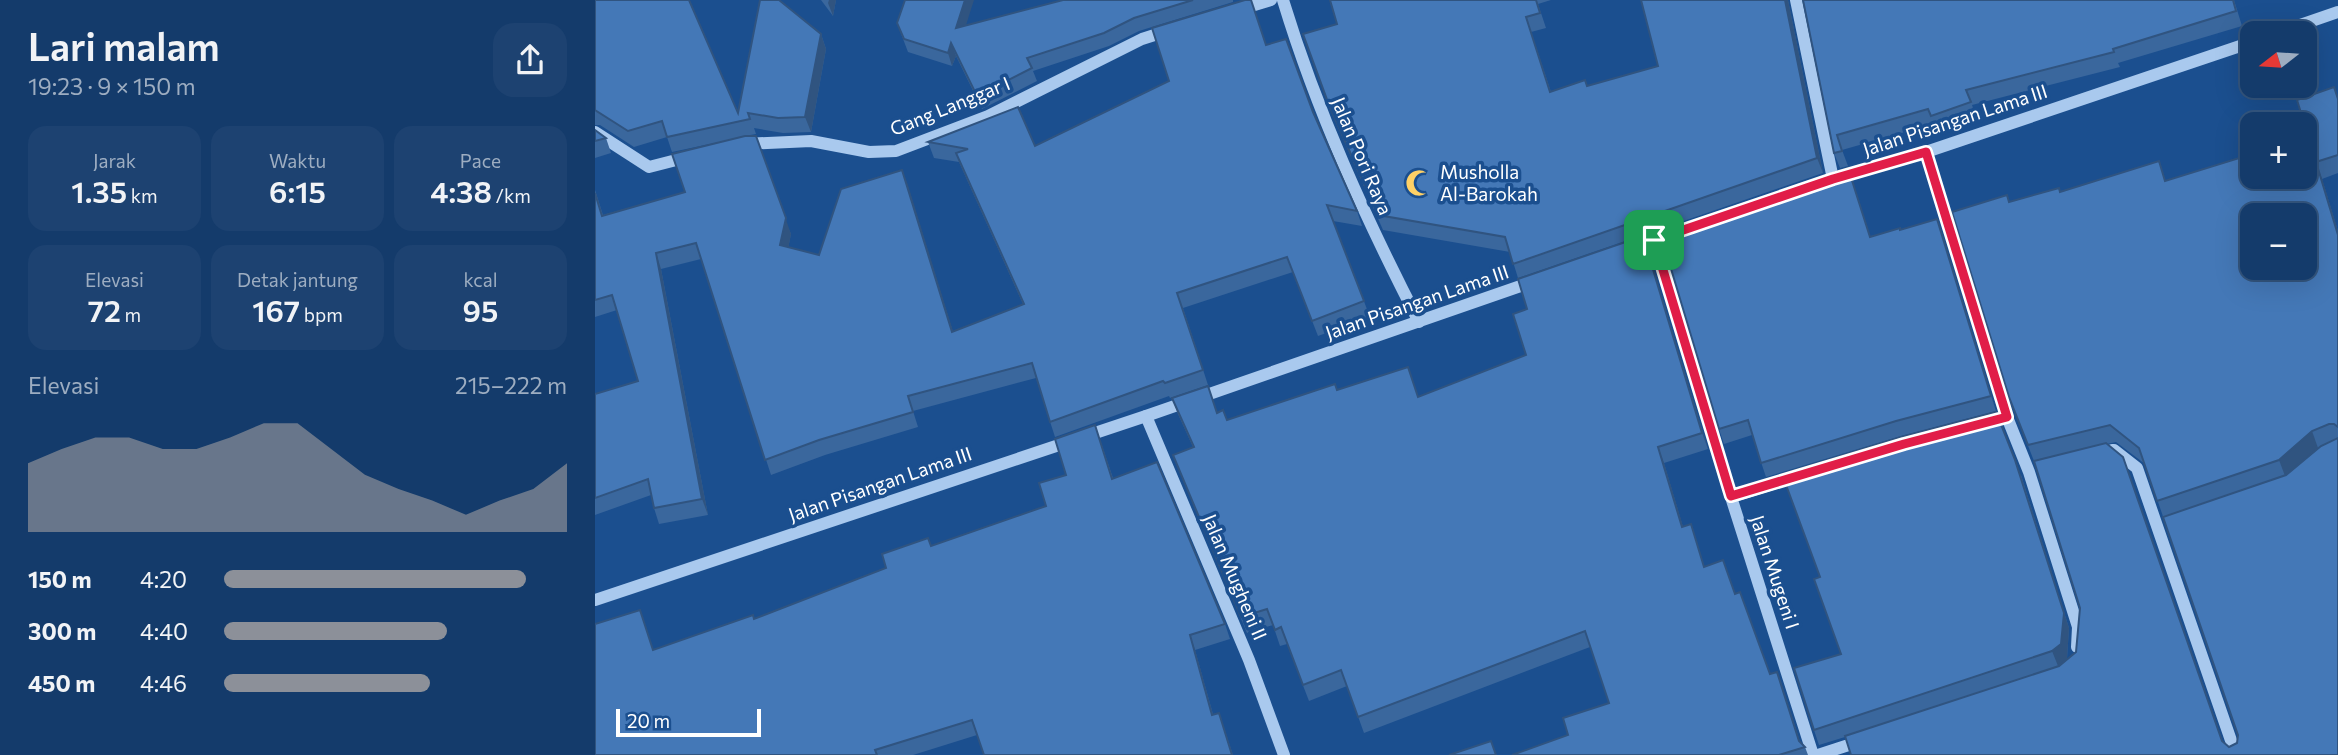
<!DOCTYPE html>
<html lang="id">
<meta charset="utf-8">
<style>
body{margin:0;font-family:Commissioner,sans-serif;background:#1d4271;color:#f1f3f6;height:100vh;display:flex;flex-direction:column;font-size:26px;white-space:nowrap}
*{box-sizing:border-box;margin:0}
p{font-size:23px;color:#9dadc1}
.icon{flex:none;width:38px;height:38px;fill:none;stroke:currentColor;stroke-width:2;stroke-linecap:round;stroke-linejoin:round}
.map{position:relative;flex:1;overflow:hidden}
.sheet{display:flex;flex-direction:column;background:#143b6b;width:595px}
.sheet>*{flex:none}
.needle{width:46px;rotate:253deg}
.controls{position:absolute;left:1645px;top:21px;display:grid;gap:14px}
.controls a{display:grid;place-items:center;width:77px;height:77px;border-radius:14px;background:#143b6b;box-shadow:0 7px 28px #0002,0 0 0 2px #33557e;font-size:35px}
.scale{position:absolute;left:21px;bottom:18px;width:145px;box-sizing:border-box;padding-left:7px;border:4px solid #fff;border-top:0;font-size:19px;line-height:24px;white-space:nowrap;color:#fff;-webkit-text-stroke:5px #1b4f8f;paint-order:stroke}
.pin{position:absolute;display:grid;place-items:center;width:60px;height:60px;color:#fff;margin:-30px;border-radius:14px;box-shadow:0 4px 10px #0006}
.round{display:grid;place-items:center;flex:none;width:74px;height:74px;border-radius:21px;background:#1d4271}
.overview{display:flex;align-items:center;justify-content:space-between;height:119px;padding:0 28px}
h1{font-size:38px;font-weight:600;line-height:52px}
.stats{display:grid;grid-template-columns:repeat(3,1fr);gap:10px;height:119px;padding:7px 28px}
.stats div{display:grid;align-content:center;border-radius:18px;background:#1d4271;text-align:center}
.stats b{font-size:30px;font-weight:600}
.stats small{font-size:19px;font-weight:400}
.stats p{font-size:19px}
.chart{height:196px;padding:14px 28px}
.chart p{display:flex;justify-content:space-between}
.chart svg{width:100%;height:126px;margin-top:7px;fill:#8c9099;opacity:.7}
ul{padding:0 28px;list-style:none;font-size:23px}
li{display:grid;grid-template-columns:112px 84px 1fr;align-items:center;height:52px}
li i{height:18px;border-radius:9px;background:#8c9099}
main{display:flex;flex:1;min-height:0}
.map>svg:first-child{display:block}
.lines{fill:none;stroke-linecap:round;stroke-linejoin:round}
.minor{stroke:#a9c9ee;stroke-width:12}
.wall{fill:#3a679d;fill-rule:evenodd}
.shaded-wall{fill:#305480}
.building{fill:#4478b7;stroke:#305480;stroke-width:2;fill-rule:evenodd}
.route-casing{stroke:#fff;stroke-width:14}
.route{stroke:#e11d48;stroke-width:9}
.labels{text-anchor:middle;stroke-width:7;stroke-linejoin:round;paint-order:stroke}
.street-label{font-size:19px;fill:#fff;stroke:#1b4f8f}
.poi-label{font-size:19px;fill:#fff;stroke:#1b4f8f;text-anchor:start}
</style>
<main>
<section class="sheet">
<div class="overview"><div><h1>Lari malam</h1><p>19:23 · 9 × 150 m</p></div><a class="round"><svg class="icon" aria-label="share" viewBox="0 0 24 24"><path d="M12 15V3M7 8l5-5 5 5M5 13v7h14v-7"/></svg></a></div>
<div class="stats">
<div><p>Jarak</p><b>1.35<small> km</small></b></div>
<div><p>Waktu</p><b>6:15</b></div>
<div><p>Pace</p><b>4:38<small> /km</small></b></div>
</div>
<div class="stats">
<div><p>Elevasi</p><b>72<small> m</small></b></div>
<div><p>Detak jantung</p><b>167<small> bpm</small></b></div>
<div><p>kcal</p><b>95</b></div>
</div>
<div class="chart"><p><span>Elevasi</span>215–222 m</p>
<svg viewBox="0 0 160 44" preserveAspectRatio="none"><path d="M0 44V20L10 15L20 11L30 11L40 15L50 15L60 11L70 6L80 6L90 15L100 24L110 29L120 33L130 38L140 33L150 29L160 20V44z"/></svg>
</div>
<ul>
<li><b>150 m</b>4:20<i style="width:88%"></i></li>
<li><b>300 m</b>4:40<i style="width:65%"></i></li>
<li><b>450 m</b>4:46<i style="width:60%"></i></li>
</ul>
</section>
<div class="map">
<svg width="1743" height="755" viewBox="0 0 1743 755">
<rect width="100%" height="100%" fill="#1b4f8f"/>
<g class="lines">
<g class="minor">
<path d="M688 0C722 112 770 217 824 322"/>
<polyline points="1201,0 1238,179"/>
<polyline points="643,10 676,0"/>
<polyline points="1682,33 1743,12"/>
<polyline points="0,132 54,167 93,157"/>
<polyline points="148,144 216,141 274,152 301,151 393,116 547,39 572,31"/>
<polyline points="1331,152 1412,417 1434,472 1483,627 1482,647"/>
<polyline points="1239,179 1331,152 1657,42"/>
<polyline points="1059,240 1136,497 1218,755"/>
<polyline points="1036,247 1082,232"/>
<polyline points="551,416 654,660 689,755"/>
<polyline points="1517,450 1519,450 1542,468 1641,755"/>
<polyline points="1136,497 1203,476"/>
<polyline points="0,600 551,416 940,281"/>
<polyline points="1223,755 1266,741"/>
</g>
</g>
<g class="wall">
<polygon points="0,0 143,113 226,34 231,49 216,132 188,133 159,128 161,134 150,136 196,234 193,248 224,255 307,170 358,332 428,304 364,162 339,158 333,142 440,146 671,45 718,112 762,211 767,226 738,221 775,317 723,336 698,272 588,308 613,385 575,398 574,396 460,437 441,378 318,411 323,427 230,455 176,475 106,259 66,269 113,515 64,524 59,508 56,495 0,515 0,394 43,381 22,310 0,317 0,190 8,215 90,192 148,137 77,152 72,137 39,147 5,125 0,125"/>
<polygon points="226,0 241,0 238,16"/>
<polygon points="468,0 638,0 638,2 544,31 514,46 438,71 442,81 387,109 361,56 357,66 313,52 302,23 371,26"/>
<polygon points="735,0 956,0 943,4 951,28 936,32 956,92 992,86 1063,66 1046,0 1193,0 1228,173 923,278 915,252 788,230 740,120 708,34 742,24"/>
<polygon points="1208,0 1639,0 1647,26 1523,63 1525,67 1377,105 1381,117 1341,131 1338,124 1247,150 1253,166 1245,168 1239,153"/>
<path d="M1743 98V173L1727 179 1743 231V755L1250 737 1224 745 1219 730 1246 654 1225 577 1426 475 1474 628 1472 659 1481 652 1485 608 1439 461 1414 397 1415 202 1465 191 1571 181 1657 177 1706 113ZM1521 442 1550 464 1643 735 1642 743 1634 747 1627 741 1512 444ZM1725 447 1690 476 1723 448Z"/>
<polygon points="11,138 16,153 0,158 0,141"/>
<polygon points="1305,230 1347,234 1401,411 1306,436 1171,477 1157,435 1129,444 1124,429 1276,236"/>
<polygon points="1053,252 1113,449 1069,463 1088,527 1101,540 1109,567 1140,594 1175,674 1188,689 1205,742 1210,747 1213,755 917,755 973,735 1014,703 995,647 769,733 752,686 714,701 692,644 685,646 678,625 652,633 578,455 598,447 583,414 577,398 632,420 742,390 824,397 931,355 932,309"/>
<polygon points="500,425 518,478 630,624 635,639 600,650 618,714 624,713 638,755 389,755 382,735 318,755 0,755 59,649 159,619 291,568 336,546 451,506"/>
</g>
<g class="shaded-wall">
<polygon points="234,0 241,0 238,16 233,3"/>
<polygon points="370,0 379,0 366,41 361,28"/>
<polygon points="1190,0 1193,0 1228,173 1222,158"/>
<polygon points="226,34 231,49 216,132 210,117"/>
<polygon points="356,43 361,56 357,66 353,53"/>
<polygon points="167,151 196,234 191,261 185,245"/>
<polygon points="1721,162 1727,179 1743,231 1743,235"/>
<polygon points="307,170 313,185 363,347 357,332"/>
<polygon points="1342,219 1347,234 1401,411 1396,396"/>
<polygon points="1048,236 1053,252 1113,449 1107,433"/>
<polygon points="61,253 66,269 113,515 107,499"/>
<polygon points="1717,431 1723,448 1690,476 1684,460"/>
<polygon points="1063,447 1069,463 1093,543 1087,527"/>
<polygon points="1420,460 1474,628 1472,659 1463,666 1457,651"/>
<polygon points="595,635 600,650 622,730 617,715"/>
</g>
<g class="building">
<polygon points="0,0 94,0 143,113 165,0 184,0 226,34 210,117 183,118 153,113 155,119 72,137 67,121 33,131 0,110"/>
<polygon points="310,0 370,0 361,28 468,0 598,0 539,18 509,33 432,58 437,68 382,96 356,43 353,53 309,39 302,23"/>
<polygon points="650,0 656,0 671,45 691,39 718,112 762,211 732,205 769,301 717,321 692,257 582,293 608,370 570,383 568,381 455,422 437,363 313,396 318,412 224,440 170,460 101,243 61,253 107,499 59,508 53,479 0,498 0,394 43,381 17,295 0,300 0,193 7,216 90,192 77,154 150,136 161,136 191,218 185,245 224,255 246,189 307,170 357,332 429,304 361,153 373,149 333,142 423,107 440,146 574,81 557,28"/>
<polygon points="735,0 941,0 945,13 931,17 955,92 990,80 992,86 1063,66 1046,0 1190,0 1222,158 918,264 910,237 783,215 734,105 708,34 742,24"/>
<polygon points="1208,0 1638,0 1641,11 1518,49 1519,52 1371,90 1376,102 1336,116 1333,109 1242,135 1247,151 1239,153"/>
<path d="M1739 87 1743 99V155L1721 162 1743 235V427L1739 424H1734L1717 431 1684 460 1562 501 1544 448 1515 425 1433 445 1414 397 1357 212 1412 195 1414 202 1464 188 1465 192 1564 161 1570 181 1657 154V177H1710V124H1668L1706 113 1702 100ZM1657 215H1710V268H1657Z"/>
<polygon points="0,130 11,138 0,141"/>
<polygon points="1253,168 1275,237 1305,228 1305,230 1342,219 1396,396 1301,421 1166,463 1153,420 1124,429 1065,232"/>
<polygon points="1048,236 1107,433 1063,447 1087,527 1096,524 1109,567 1128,560 1140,594 1145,592 1175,674 1182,672 1204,741 1210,747 1184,755 917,755 973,735 968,718 1014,703 990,631 763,717 746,670 708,685 686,627 680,630 672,609 646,617 578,455 599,447 577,398 613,386 622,413 628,410 632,420 740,384 742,390 813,367 823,397 931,355 918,314 932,309 923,279"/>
<polygon points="1401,412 1420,460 1469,613 1466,644 1457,651 1219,730 1199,668 1246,654 1219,579 1225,577 1187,474 1306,437"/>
<polygon points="500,425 517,479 562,462 630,624 595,635 617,715 624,713 637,755 389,755 377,720 280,750 282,755 0,755 0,624 45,610 58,650 158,615 159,619 291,568 287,554 333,538 336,546 451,506 444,483 471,475 460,439"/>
<polygon points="1743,438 1743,755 1256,755 1250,736 1464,666 1481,652 1485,608 1439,461 1511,443 1528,457 1627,741 1634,747 1642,743 1643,735 1568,517 1691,475 1726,446"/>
<polygon points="896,741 901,755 854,755"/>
</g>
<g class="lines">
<defs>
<polygon id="route" points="1331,152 1412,417 1309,444 1136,496 1059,240 1238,179"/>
</defs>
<use href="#route" class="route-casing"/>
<use href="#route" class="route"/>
</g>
<defs>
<symbol id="mosque-bare" viewBox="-9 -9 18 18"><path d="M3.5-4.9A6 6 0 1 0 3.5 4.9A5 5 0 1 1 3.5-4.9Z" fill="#ffd166" stroke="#1b4f8f" stroke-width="2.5" paint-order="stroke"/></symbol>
</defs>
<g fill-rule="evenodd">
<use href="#mosque-bare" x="805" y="164" width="38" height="38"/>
</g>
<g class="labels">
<g class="street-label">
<text transform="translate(355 106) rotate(-22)" y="7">Gang Langgar I</text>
<text transform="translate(1360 120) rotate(-18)" y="7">Jalan Pisangan Lama III</text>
<text transform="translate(767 156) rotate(67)" y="7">Jalan Pori Raya</text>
<text transform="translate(822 302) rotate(-19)" y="7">Jalan Pisangan Lama III</text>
<text transform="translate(285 484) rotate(-19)" y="7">Jalan Pisangan Lama III</text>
<text transform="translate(1180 572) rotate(72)" y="7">Jalan Mugeni I</text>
<text transform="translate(640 577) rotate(67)" y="7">Jalan Mugheni II</text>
</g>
<g class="poi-label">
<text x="845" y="179">Musholla<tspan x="845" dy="22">Al-Barokah</tspan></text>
</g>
</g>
</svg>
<div class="controls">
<a><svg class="needle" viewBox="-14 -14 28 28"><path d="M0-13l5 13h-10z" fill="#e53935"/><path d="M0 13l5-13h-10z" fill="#9dadc1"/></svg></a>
<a>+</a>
<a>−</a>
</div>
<div class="scale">20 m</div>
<div class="pin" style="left:1059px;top:240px;background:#1e9e55"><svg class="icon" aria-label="arrive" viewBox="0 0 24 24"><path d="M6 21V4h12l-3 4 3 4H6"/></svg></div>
</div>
</main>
